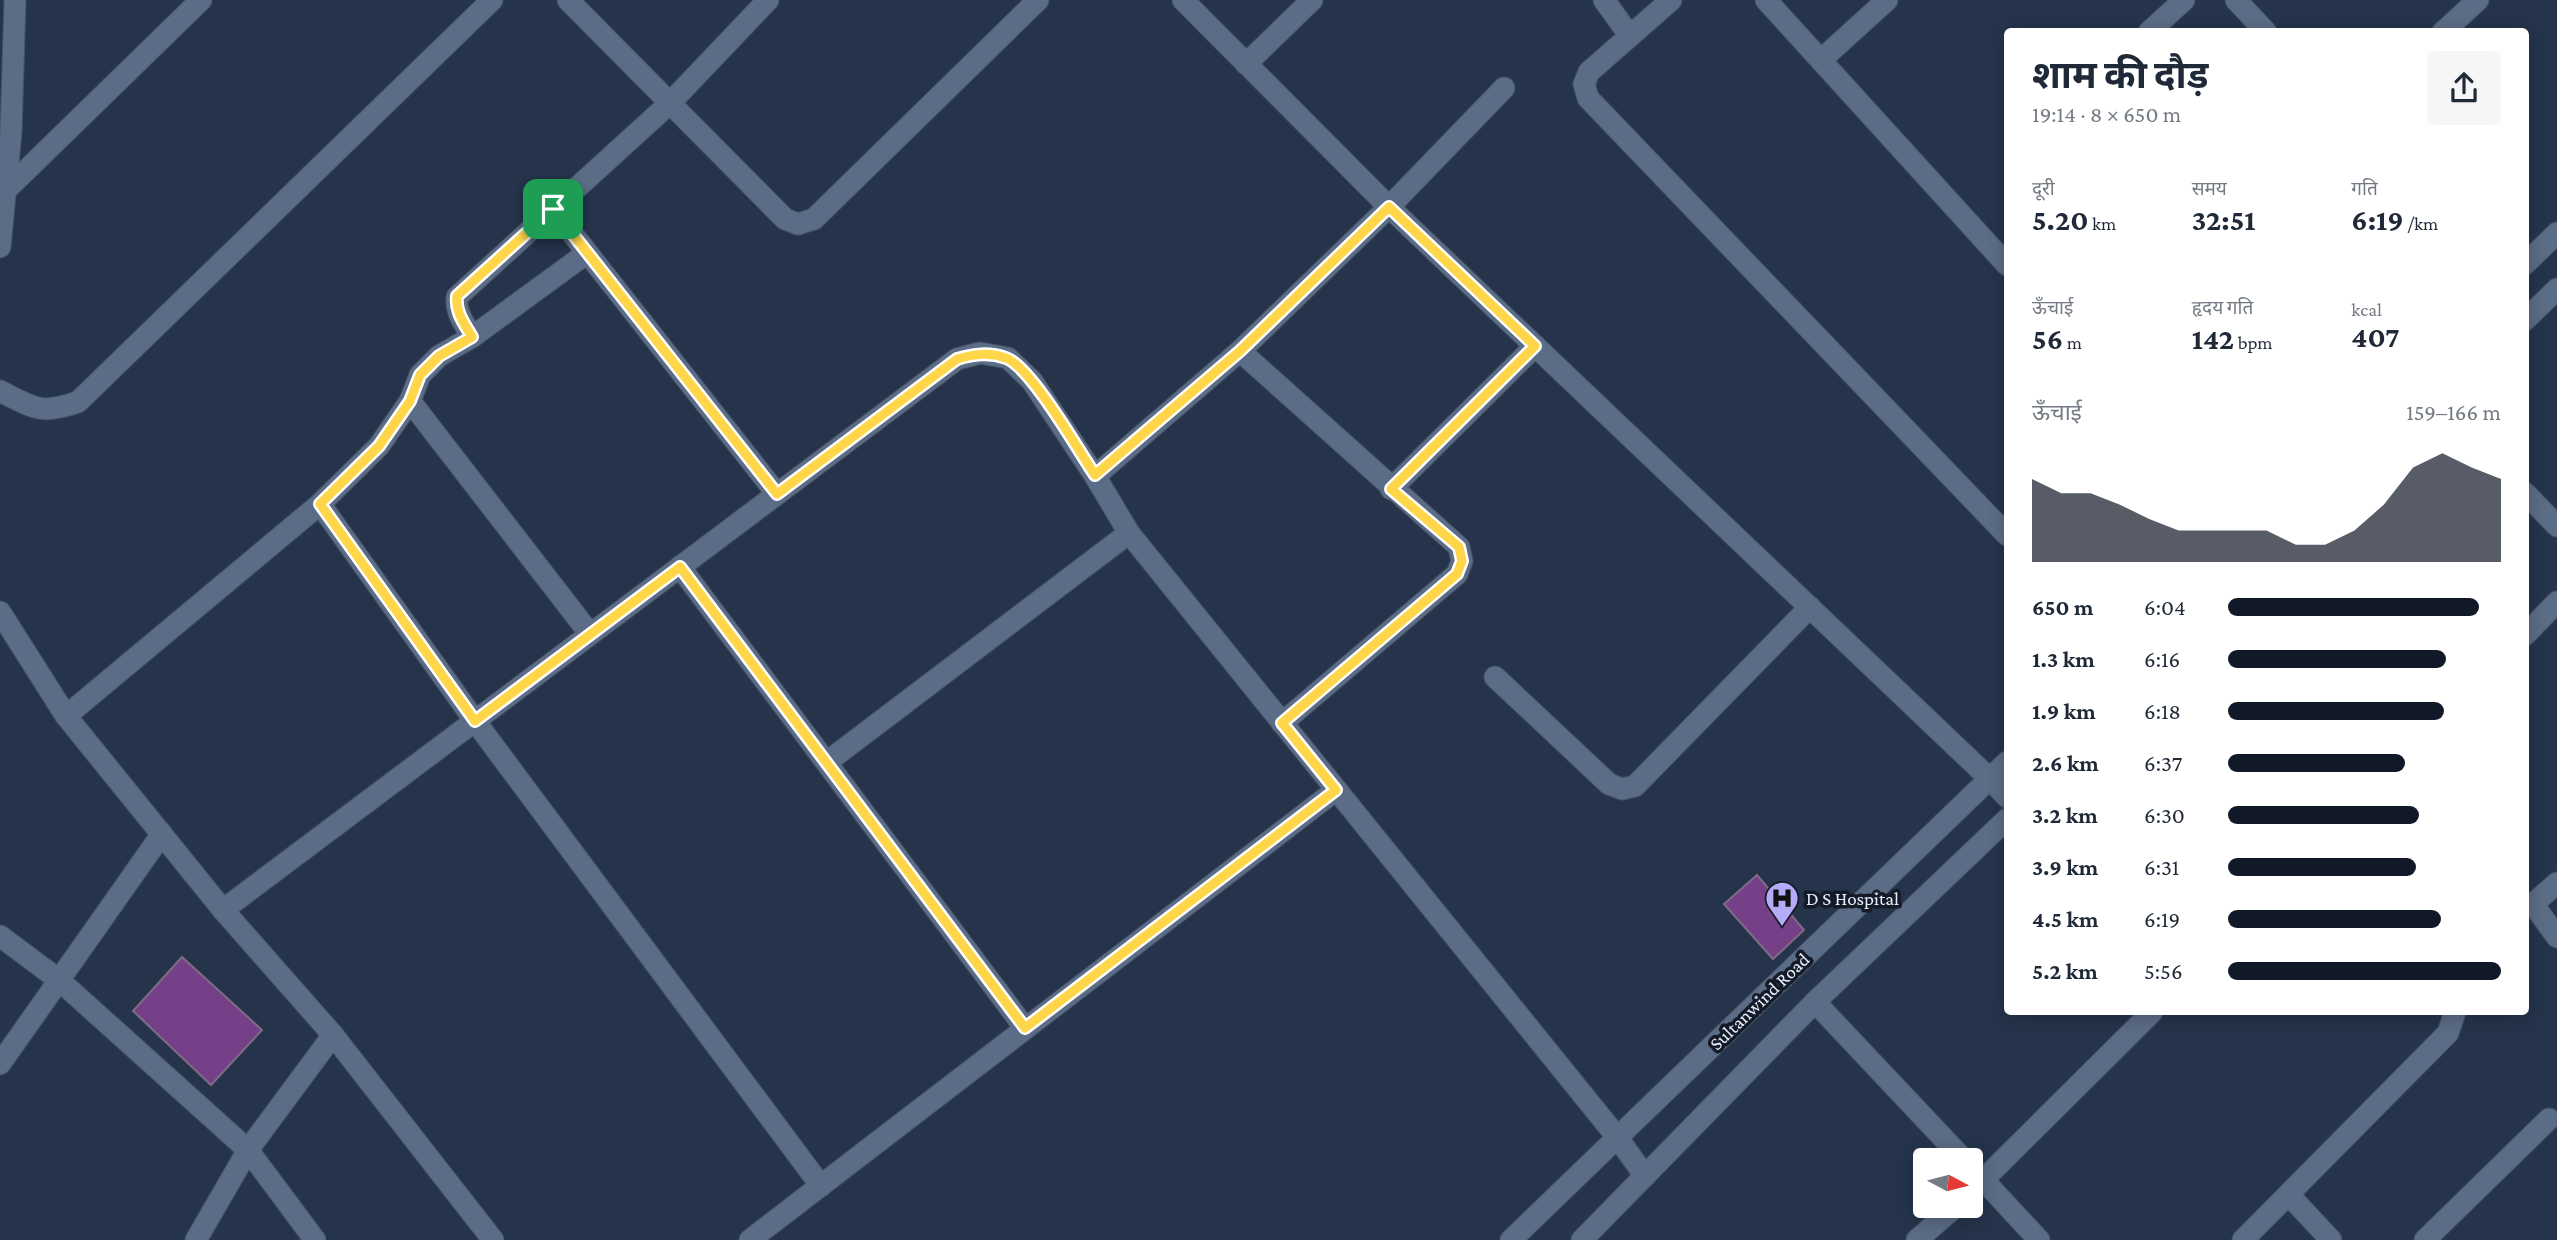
<!DOCTYPE html>
<html lang="hi">
<meta charset="utf-8">
<style>
body{margin:0;font-family:"Crimson Pro","Noto Sans Devanagari",serif;background:#f6f6f7;color:#1f2937;height:100vh;display:flex;flex-direction:column;font-size:26px;white-space:nowrap}
*{box-sizing:border-box;margin:0}
p{font-size:23px;color:#747a83}
.icon{flex:none;width:38px;height:38px;fill:none;stroke:currentColor;stroke-width:2;stroke-linecap:round;stroke-linejoin:round}
.map{position:relative;flex:1;overflow:hidden}
.side{position:absolute;left:2004px;top:28px;width:525px;height:987px;display:flex;flex-direction:column;background:#fff;border-radius:7px;box-shadow:0 4px 18px #0003}
.side>*{flex:none}
.needle{width:46px;rotate:97deg}
.controls{position:absolute;left:1913px;top:1148px;display:grid;gap:14px}
.controls a{display:grid;place-items:center;width:70px;height:70px;border-radius:7px;background:#fff;box-shadow:0 4px 18px #0003;font-size:35px}
.pin{position:absolute;display:grid;place-items:center;width:60px;height:60px;color:#fff;margin:-30px;border-radius:14px;box-shadow:0 4px 10px #0006}
.round{display:grid;place-items:center;flex:none;width:74px;height:74px;border-radius:7px;background:#f6f6f7}
.summary{display:flex;align-items:center;justify-content:space-between;height:119px;padding:0 28px}
h1{font-size:38px;font-weight:700;line-height:52px}
.stats{display:grid;grid-template-columns:repeat(3,1fr);gap:10px;height:119px;padding:7px 28px}
.stats div{display:grid;align-content:center}
.stats b{font-size:30px;font-weight:700}
.stats small{font-size:19px;font-weight:400}
.stats p{font-size:19px}
.chart{height:196px;padding:14px 28px}
.chart p{display:flex;justify-content:space-between}
.chart svg{width:100%;height:126px;margin-top:7px;fill:#111827;opacity:.7}
ul{padding:0 28px;list-style:none;font-size:23px}
li{display:grid;grid-template-columns:112px 84px 1fr;align-items:center;height:52px}
li i{height:18px;border-radius:9px;background:#111827}
.map>svg:first-child{display:block}
.building{fill:#764088;stroke:#7e6b85;stroke-width:2}
.lines{fill:none;stroke-linecap:round;stroke-linejoin:round}
.street-casing{stroke:#465266;stroke-width:23}
.secondary-casing{stroke:#465266;stroke-width:23}
.street{stroke:#5b6c86;stroke-width:21}
.secondary{stroke:#5b6c86;stroke-width:21}
.route-casing{stroke:#fff;stroke-width:14}
.route{stroke:#ffd54a;stroke-width:9}
.labels{text-anchor:middle;stroke-width:7;stroke-linejoin:round;paint-order:stroke}
.poi-label{font-size:19px;fill:#e5effe;stroke:#151b26;text-anchor:start}
.street-label{font-size:19px;fill:#e5effe;stroke:#151b26}
</style>
<div class="map">
<svg width="2557" height="1240" viewBox="0 0 2557 1240">
<rect width="100%" height="100%" fill="#25344b"/>
<g class="building">
<polygon points="1757,875 1804,930 1773,959 1724,904"/>
<polygon points="182,957 262,1030 211,1085 133,1011"/>
</g>
<g class="lines">
<defs>
<g id="street">
<polyline points="568,0 785,219 798,224 814,219 1038,0"/>
<polyline points="1604,0 1630,36"/>
<polyline points="1671,0 1589,72 1584,84 1588,98 2007,535"/>
<polyline points="1766,0 2007,265"/>
<polyline points="2236,0 2266,32"/>
<polyline points="2149,32 2184,0"/>
<polyline points="2443,32 2478,0"/>
<polyline points="1821,60 1887,0"/>
<polyline points="1246,64 1312,0"/>
<polyline points="1504,88 1389,207 1990,779 2007,797"/>
<polyline points="7,189 201,0"/>
<polyline points="553,209 777,494"/>
<polyline points="0,247 11,132 15,0"/>
<path d="M472 337C464 323 455 312 457 297L670 103 768 0"/>
<polyline points="1240,351 1459,547 1462,561 1457,574 1282,723"/>
<path d="M0 391C34 408 40 415 78 402L492 0"/>
<polyline points="410,401 590,634"/>
<polyline points="1095,476 1240,351 1389,207 1183,0"/>
<polyline points="1391,489 1535,346"/>
<polyline points="2525,493 2557,526"/>
<polyline points="320,504 475,721 821,1186"/>
<polyline points="680,567 1025,1028"/>
<polyline points="0,612 66,716 223,910 333,1035 493,1240"/>
<polyline points="2525,635 2557,602"/>
<polyline points="1495,677 1609,784 1622,789 1635,786 1810,607"/>
<polyline points="66,716 320,504 379,446 410,401 420,375 439,356 472,337 587,253"/>
<polyline points="827,762 1129,533"/>
<polyline points="2557,883 2533,904 2557,937"/>
<polyline points="223,910 957,359 980,353 1008,358 1032,381 1095,476 1129,533 1617,1137 1645,1176"/>
<polyline points="0,936 59,980 248,1150 315,1240"/>
<polyline points="1815,1002 1964,1160"/>
<polyline points="0,1064 162,834"/>
<polyline points="1974,1170 2039,1240"/>
<polyline points="1970,1193 2152,1012"/>
<polyline points="2289,1195 2331,1240"/>
<polyline points="196,1240 248,1150 333,1035"/>
<polyline points="750,1240 1336,790"/>
<polyline points="1917,1240 1956,1206"/>
<polyline points="2243,1240 2448,1033 2455,1012"/>
<polyline points="2425,1240 2549,1119"/>
</g>
<g id="secondary">
<polyline points="2525,264 2557,233"/>
<polyline points="2525,320 2557,289"/>
<polyline points="1511,1240 2007,762"/>
<polyline points="1582,1240 1815,1002 2007,819"/>
</g>
</defs>
<use href="#street" class="street-casing"/>
<use href="#secondary" class="secondary-casing"/>
<use href="#street" class="street"/>
<use href="#secondary" class="secondary"/>
</g>
<g class="lines">
<defs>
<path id="route" d="M1389 207 1535 346 1391 489 1459 547 1462 561 1457 574 1282 723 1336 790 1025 1028 680 567 475 721 320 504 379 446 410 401 420 375 439 356 472 337C464 323 455 312 457 296L553 209 777 494 957 359C974 354 989 352 1006 358 1031 367 1078 450 1095 475L1240 351Z"/>
</defs>
<use href="#route" class="route-casing"/>
<use href="#route" class="route"/>
</g>
<defs>
<symbol id="hospital-pin" viewBox="-11 -11 22 30"><path d="M0 17L-7.5 6A9.5 9.5 0 1 1 7.5 6Z" fill="#b4acf9" stroke="#151b26"/><path d="M-5-5h3v3.5h4V-5h3V5h-3V1.5h-4V5h-3Z" fill="#111"/></symbol>
</defs>
<g fill-rule="evenodd">
<use href="#hospital-pin" x="1763" y="879" width="38" height="52"/>
</g>
<g class="labels">
<g class="poi-label">
<text x="1806" y="905">D S Hospital</text>
</g>
<g class="street-label">
<text transform="translate(1759 1001) rotate(-44)" y="7">Sultanwind Road</text>
</g>
</g>
</svg>
<div class="controls">
<a><svg class="needle" viewBox="-14 -14 28 28"><path d="M0-13l5 13h-10z" fill="#e53935"/><path d="M0 13l5-13h-10z" fill="#747a83"/></svg></a>
</div>
<div class="pin" style="left:553px;top:209px;background:#1e9e55"><svg class="icon" aria-label="arrive" viewBox="0 0 24 24"><path d="M6 21V4h12l-3 4 3 4H6"/></svg></div>
<section class="side">
<div class="summary"><div><h1>शाम की दौड़</h1><p>19:14 · 8 × 650 m</p></div><a class="round"><svg class="icon" aria-label="share" viewBox="0 0 24 24"><path d="M12 15V3M7 8l5-5 5 5M5 13v7h14v-7"/></svg></a></div>
<div class="stats">
<div><p>दूरी</p><b>5.20<small> km</small></b></div>
<div><p>समय</p><b>32:51</b></div>
<div><p>गति</p><b>6:19<small> /km</small></b></div>
</div>
<div class="stats">
<div><p>ऊँचाई</p><b>56<small> m</small></b></div>
<div><p>हृदय गति</p><b>142<small> bpm</small></b></div>
<div><p>kcal</p><b>407</b></div>
</div>
<div class="chart"><p><span>ऊँचाई</span>159–166 m</p>
<svg viewBox="0 0 160 44" preserveAspectRatio="none"><path d="M0 44V15L10 20L20 20L30 24L40 29L50 33L60 33L70 33L80 33L90 38L100 38L110 33L120 24L130 11L140 6L150 11L160 15V44z"/></svg>
</div>
<ul>
<li><b>650 m</b>6:04<i style="width:92%"></i></li>
<li><b>1.3 km</b>6:16<i style="width:80%"></i></li>
<li><b>1.9 km</b>6:18<i style="width:79%"></i></li>
<li><b>2.6 km</b>6:37<i style="width:65%"></i></li>
<li><b>3.2 km</b>6:30<i style="width:70%"></i></li>
<li><b>3.9 km</b>6:31<i style="width:69%"></i></li>
<li><b>4.5 km</b>6:19<i style="width:78%"></i></li>
<li><b>5.2 km</b>5:56<i style="width:100%"></i></li>
</ul>
</section>
</div>
